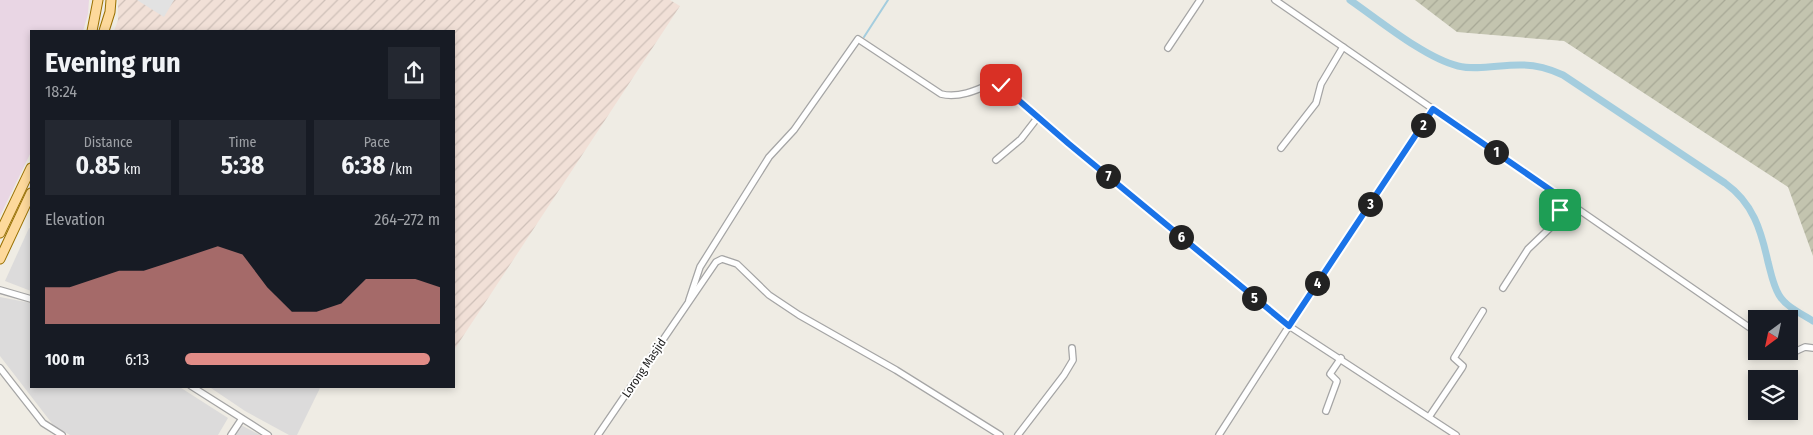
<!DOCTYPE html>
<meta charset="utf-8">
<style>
body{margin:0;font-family:"Fira Sans Condensed",sans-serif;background:#242831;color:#f1f3f6;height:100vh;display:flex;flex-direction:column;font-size:19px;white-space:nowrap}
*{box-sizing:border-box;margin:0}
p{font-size:16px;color:#9ea1a6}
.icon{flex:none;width:28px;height:28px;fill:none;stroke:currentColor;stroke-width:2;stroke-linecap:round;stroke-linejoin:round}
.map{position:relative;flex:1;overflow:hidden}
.sheet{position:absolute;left:30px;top:30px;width:425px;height:358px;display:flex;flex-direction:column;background:#171b24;border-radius:0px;box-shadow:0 2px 8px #0003}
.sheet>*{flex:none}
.needle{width:32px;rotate:213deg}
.tools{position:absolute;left:1748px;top:310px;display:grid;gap:10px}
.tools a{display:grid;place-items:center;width:50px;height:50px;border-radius:0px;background:#171b24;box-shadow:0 2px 8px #0003;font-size:25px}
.pin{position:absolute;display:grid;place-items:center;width:42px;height:42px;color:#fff;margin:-21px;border-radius:10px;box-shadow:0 2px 8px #0006}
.km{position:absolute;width:25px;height:25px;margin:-12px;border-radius:50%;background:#222;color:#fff;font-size:14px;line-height:25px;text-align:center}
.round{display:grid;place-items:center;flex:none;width:52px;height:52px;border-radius:0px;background:#242831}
.head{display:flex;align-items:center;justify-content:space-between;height:85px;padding:0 15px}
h1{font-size:28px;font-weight:700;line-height:38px}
.stats{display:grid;grid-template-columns:repeat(3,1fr);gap:8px;height:85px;padding:5px 15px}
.stats div{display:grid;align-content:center;border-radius:0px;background:#242831;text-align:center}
.stats b{font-size:25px;font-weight:700}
.stats small{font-size:14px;font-weight:400}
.stats p{font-size:14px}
.chart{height:140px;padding:10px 15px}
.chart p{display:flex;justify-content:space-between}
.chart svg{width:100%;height:90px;margin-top:5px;fill:#e18c87;opacity:.7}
ul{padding:0 15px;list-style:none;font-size:16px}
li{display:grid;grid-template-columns:80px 60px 1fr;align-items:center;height:38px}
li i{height:12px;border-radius:6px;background:#e18c87}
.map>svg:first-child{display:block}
.residential{fill:#dcdbdb}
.industrial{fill:#e9d6e4}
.military{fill:url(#military-furrows)}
.construction{fill:url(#construction-furrows)}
.parking{fill:#e2e2e2}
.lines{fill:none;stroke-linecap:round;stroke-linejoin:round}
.stream{stroke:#a4cdde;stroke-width:2}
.canal{stroke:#a4cdde;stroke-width:7}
.minor-casing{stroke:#a5a5a5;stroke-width:8}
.primary-casing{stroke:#997000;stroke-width:11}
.minor{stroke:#fff;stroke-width:5.5}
.primary{stroke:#fdd99b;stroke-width:9}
.route-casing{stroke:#fff;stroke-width:10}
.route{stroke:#1a73e8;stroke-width:6}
.labels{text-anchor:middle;stroke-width:4;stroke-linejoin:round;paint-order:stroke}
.street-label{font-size:12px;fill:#1e1e1e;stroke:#fff}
</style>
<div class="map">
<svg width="1813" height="435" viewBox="0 0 1813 435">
<defs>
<pattern id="military-furrows" width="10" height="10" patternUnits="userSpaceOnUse" patternTransform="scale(1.25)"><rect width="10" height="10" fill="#f1e0d7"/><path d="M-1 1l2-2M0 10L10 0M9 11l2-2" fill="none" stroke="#cec0b8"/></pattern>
<pattern id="construction-furrows" width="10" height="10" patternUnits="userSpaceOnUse" patternTransform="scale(1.25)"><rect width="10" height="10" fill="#c3c4af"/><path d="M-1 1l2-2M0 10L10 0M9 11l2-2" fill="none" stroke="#a7a896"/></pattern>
</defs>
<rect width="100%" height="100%" fill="#efece4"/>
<g class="residential">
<polygon points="29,228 31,229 31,291 5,281"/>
<polygon points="0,297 31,303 31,386 178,386 228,418 218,435 70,435 54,426 0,356"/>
<polygon points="208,386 321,386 297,435 289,435 245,411"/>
<polygon points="241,425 260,435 234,435"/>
</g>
<polygon class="industrial" points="0,0 89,0 88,14 83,31 31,31 31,152 0,216"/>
<polygon class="military" points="118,0 670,0 680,6 454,350 454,31 114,31 118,20"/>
<polygon class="construction" points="1415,0 1813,0 1813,256 1788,187 1564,41 1457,32"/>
<polygon class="parking" points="137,0 174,0 164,17"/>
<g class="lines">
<polyline class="stream" points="864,37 888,0"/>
<path class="canal" d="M1350 0C1379 20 1425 58 1458 66 1479 71 1502 64 1523 65 1538 65 1550 69 1563 75L1725 183C1753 203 1761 230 1768 262 1771 273 1773 285 1779 295 1786 307 1802 314 1813 321"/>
<defs>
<g id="minor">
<polyline points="1275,0 1756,332"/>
<polyline points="1168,48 1200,0"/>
<polyline points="1281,148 1316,103 1321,84 1343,47"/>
<polyline points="996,160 1021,139 1038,117"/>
<polyline points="1503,288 1528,249 1550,228 1565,200"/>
<polyline points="0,290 31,299"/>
<path d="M689 300 700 267 769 157 794 130 858 39 941 94C959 99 979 89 995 82L1001 85 1069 144 1289 326 1456 435"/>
<polyline points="1784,351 1790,354 1805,347 1813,348"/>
<polyline points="0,368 43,423 62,435"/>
<polyline points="191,386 268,435"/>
<polyline points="1326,411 1337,381 1330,374 1341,358"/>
<polyline points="1429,417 1462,368 1463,366 1454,358 1483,311"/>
<polyline points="231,435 241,420"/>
<polyline points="598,435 716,262 722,259 737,264 769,295 799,315 896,370 1000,435"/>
<polyline points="1018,435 1064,375 1073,360 1072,348"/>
<polyline points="1219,435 1289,326 1433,109"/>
</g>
<g id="primary">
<polyline points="92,31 98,0"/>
<polyline points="104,31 110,12 111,0"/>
<polyline points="0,233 31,168"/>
<polyline points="0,259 31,193"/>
</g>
</defs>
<use href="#minor" class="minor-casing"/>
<use href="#primary" class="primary-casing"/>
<use href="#minor" class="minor"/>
<use href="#primary" class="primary"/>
</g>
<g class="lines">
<defs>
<polyline id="route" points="1001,85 1069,144 1289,326 1433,109 1565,200 1560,210"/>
</defs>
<use href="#route" class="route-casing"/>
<use href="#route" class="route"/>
</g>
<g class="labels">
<g class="street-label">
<text transform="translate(644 368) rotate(-56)" y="4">Lorong Masjid</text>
</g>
</g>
</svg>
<div class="tools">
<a><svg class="needle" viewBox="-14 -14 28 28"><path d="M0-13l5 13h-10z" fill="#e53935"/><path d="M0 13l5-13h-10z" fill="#9ea1a6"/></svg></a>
<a><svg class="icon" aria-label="layers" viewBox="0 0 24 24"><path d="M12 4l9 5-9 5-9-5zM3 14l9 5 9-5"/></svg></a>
</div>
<div class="pin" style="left:1560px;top:210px;background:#1e9e55"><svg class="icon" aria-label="arrive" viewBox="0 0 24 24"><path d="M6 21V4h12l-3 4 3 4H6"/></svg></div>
<div class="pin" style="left:1001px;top:85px;background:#d93025"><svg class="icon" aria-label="check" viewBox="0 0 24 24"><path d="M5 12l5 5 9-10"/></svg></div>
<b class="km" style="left:1496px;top:152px">1</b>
<b class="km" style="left:1423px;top:125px">2</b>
<b class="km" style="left:1370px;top:204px">3</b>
<b class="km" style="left:1317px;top:283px">4</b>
<b class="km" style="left:1254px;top:298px">5</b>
<b class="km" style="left:1181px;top:237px">6</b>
<b class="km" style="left:1108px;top:176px">7</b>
<section class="sheet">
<div class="head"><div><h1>Evening run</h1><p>18:24</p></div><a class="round"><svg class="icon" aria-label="share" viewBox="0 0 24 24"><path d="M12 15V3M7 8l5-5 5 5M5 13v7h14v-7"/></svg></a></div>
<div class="stats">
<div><p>Distance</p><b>0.85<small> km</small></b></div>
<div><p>Time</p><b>5:38</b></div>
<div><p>Pace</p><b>6:38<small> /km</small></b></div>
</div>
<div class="chart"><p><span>Elevation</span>264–272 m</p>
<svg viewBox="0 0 160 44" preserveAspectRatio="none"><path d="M0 44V26L10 26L20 22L30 18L40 18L50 14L60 10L70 6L80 10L90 26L100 38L110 38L120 34L130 22L140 22L150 22L160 26V44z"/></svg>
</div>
<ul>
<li><b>100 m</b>6:13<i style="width:96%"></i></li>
</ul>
</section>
</div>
